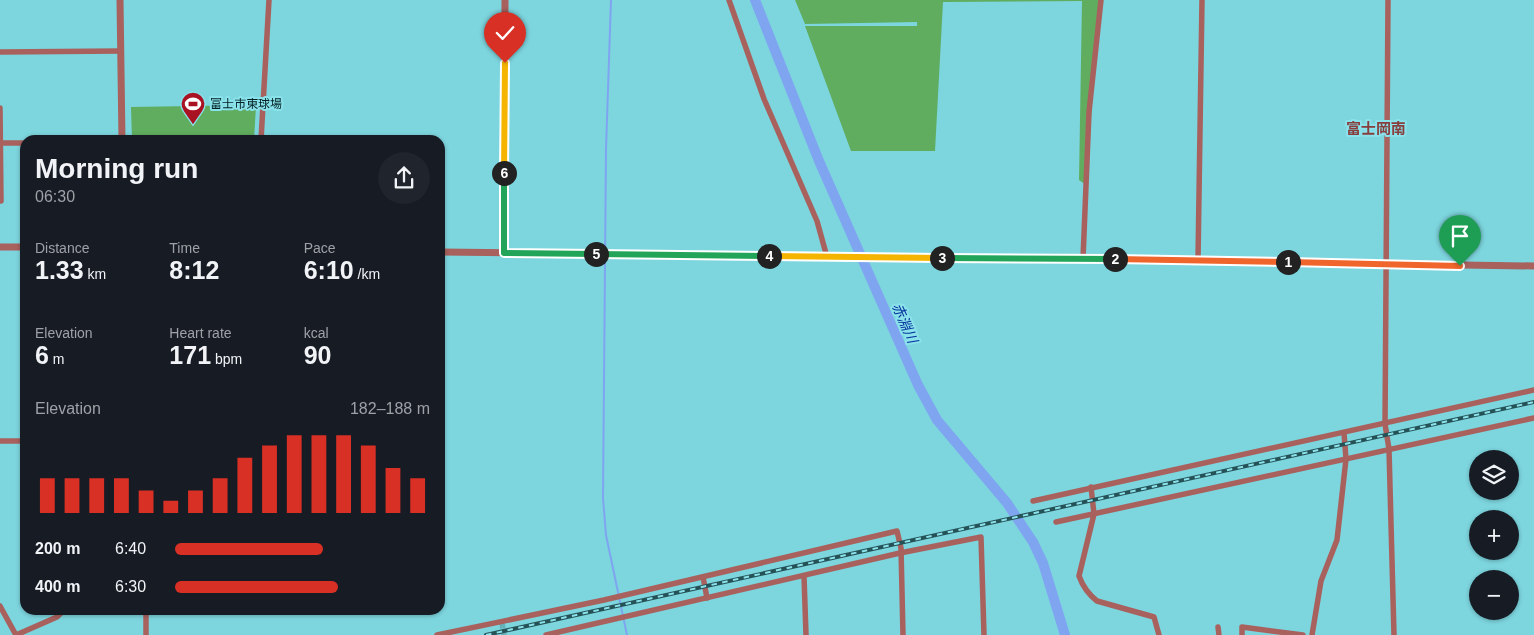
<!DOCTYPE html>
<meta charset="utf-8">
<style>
body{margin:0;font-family:Arial,"Noto Sans JP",sans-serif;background:#20242c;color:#f1f3f6;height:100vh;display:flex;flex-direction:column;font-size:19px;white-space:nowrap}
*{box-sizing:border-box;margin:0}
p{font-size:16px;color:#9ea1a6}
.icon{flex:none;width:28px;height:28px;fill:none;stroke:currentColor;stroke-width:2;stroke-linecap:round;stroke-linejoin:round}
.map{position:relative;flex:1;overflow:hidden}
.details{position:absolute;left:20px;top:135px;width:425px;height:480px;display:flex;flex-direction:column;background:#171b24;border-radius:15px;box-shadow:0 1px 4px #0004}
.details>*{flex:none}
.fabs{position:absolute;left:1469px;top:450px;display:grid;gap:10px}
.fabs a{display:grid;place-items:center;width:50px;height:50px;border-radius:50%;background:#171b24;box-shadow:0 1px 4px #0004;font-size:25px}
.pin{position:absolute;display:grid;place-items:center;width:42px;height:42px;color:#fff;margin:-51px -21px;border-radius:50% 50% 50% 0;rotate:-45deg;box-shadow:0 0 5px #0007}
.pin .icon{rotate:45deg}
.km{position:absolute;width:25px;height:25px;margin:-12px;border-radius:50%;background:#222;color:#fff;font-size:14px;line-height:25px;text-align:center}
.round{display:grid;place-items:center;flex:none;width:52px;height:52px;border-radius:26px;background:#20242c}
.overview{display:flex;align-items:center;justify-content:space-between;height:85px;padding:0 15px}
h1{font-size:28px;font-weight:600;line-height:38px}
.metrics{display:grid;grid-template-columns:repeat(3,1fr);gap:8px;height:85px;padding:5px 15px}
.metrics div{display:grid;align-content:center}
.metrics b{font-size:25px;font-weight:600}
.metrics small{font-size:14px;font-weight:400}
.metrics p{font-size:14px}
.chart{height:140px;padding:10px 15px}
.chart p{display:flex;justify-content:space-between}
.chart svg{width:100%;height:90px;margin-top:5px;stroke:#d93025;stroke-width:6}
ul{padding:0 15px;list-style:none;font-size:16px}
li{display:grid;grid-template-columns:80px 60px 1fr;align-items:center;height:38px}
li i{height:12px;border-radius:6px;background:#d93025}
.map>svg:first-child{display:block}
.green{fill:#60ad5f}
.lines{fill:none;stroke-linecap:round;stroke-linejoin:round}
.stream{stroke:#7fa5f1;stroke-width:2}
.river{stroke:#7fa5f1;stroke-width:10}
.minor-tunnel{stroke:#65b1b9;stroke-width:5.5;stroke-dasharray:5.5 3;stroke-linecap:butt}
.minor{stroke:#a9615d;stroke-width:5.5}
.tertiary{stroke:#a9615d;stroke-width:7}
.rail-casing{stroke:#255257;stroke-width:4}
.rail{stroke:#8ae2eb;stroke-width:2;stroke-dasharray:5.5;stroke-linecap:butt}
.split-1-casing{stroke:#fff;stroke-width:10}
.split-2-casing{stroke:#fff;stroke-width:10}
.split-3-casing{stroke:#fff;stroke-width:10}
.split-4-casing{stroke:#fff;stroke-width:10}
.split-5-casing{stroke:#fff;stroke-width:10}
.split-6-casing{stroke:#fff;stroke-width:10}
.split-7-casing{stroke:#fff;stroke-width:10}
.split-1{stroke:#f0652b;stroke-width:6}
.split-2{stroke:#f0652b;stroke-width:6}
.split-3{stroke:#22a559;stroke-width:6}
.split-4{stroke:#f5b400;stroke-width:6}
.split-5{stroke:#22a559;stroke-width:6}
.split-6{stroke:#22a559;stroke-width:6}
.split-7{stroke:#f5b400;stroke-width:6}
.labels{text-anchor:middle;stroke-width:4;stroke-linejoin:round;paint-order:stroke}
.poi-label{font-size:12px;fill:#032023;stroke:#8ae2eb;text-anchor:start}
.water-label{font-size:14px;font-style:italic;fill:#07319c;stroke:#8ae2eb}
.quarter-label{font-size:15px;font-weight:bold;fill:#873e3c;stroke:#8ae2eb}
</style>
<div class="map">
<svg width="1534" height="635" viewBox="0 0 1534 635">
<rect width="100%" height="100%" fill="#7dd5de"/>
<g class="green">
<polygon points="795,0 1100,0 1086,185 1079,180 1082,1 943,2 935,151 851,151 805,26 917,26 917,22 805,24"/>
<polygon points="256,105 254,140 132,140 131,107"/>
</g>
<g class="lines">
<polyline class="stream" points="611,0 606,149 603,498 606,535 627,635"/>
<polyline class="river" points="755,0 819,161 918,385 937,420 1007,503 1033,542 1043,563 1065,635"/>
<polyline class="minor-tunnel" points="502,623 504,635"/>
<g class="minor">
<polyline points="729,0 764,99 817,221 827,257"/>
<polyline points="1388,0 1385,424 1389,449 1394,635"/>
<polyline points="0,52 121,51"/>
<polyline points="0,108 1,201"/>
<polyline points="261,140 269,0"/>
<polyline points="0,143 25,143"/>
<polyline points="1083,259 1089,112 1101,0"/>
<polyline points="1198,260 1202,0"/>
<polyline points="0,441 25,441"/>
<path d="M1091 487 1094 514 1079 576C1083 587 1088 594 1097 601L1154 617 1159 635"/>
<polyline points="1033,501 1534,390"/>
<polyline points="1056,522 1534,418"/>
<polyline points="804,576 806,635"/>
<polyline points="703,577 707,598"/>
<polyline points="0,606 16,635"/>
<polyline points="146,610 146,635"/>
<polyline points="1218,627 1219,635"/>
<polyline points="16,635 57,617 64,610"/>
<polyline points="437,635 604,600 897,531 901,548 903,635"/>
<polyline points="546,635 900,553 981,537 984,635"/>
<polyline points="1242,635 1242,627 1303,635"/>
<polyline points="1312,635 1321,581 1337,540 1346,459 1344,433"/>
</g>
<g class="tertiary">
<polyline points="120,0 122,140"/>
<polyline points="0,247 25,247"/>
<polyline points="440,252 1083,259 1534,266"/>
<polyline points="504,253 505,0"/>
</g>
<defs>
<polyline id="rail" points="486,635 1534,402"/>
</defs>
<use href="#rail" class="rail-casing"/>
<use href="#rail" class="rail"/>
</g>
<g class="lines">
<defs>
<polyline id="split-1" points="1288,262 1460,266"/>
<polyline id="split-2" points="1115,259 1288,262"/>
<polyline id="split-3" points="942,258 1115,259"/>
<polyline id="split-4" points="769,256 942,258"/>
<polyline id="split-5" points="596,254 769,256"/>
<polyline id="split-6" points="504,173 504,253 596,254"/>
<polyline id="split-7" points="504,173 505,63"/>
</defs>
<use href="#split-1" class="split-1-casing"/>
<use href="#split-2" class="split-2-casing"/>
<use href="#split-3" class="split-3-casing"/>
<use href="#split-4" class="split-4-casing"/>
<use href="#split-5" class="split-5-casing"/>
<use href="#split-6" class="split-6-casing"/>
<use href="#split-7" class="split-7-casing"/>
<use href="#split-1" class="split-1"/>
<use href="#split-2" class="split-2"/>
<use href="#split-3" class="split-3"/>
<use href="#split-4" class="split-4"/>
<use href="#split-5" class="split-5"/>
<use href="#split-6" class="split-6"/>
<use href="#split-7" class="split-7"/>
</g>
<defs>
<symbol id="stadium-pin" viewBox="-11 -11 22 30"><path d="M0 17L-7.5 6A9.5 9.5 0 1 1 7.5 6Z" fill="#a91223" stroke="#8ae2eb"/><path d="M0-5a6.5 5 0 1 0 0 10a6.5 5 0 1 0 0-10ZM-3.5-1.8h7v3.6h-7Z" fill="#fff"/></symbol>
</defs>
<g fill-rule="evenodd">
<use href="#stadium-pin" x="179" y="90" width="28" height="38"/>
</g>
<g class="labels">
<g class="poi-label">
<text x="210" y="108">富士市東球場</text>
</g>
<g class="water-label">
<text transform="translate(905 323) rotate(66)" y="5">赤淵川</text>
</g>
<g class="quarter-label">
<text x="1376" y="134">富士岡南</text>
</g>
</g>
</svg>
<div class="fabs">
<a><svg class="icon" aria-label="layers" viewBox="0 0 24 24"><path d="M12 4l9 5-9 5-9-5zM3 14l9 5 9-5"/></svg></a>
<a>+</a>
<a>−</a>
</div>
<div class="pin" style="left:1460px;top:266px;background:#1e9e55"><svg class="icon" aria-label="arrive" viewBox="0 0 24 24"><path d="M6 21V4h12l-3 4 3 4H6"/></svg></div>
<div class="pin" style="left:505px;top:63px;background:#d93025"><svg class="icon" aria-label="check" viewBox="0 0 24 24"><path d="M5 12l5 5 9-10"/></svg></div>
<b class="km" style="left:1288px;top:262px">1</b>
<b class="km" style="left:1115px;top:259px">2</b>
<b class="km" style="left:942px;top:258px">3</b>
<b class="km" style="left:769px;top:256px">4</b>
<b class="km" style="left:596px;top:254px">5</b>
<b class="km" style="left:504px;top:173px">6</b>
<section class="details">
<div class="overview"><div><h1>Morning run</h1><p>06:30</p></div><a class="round"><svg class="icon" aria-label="share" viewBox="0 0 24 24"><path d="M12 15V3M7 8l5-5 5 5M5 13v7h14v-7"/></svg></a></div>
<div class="metrics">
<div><p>Distance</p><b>1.33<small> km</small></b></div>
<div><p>Time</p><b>8:12</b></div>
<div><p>Pace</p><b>6:10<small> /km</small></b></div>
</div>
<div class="metrics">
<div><p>Elevation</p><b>6<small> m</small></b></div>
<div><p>Heart rate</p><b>171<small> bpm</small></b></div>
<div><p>kcal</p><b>90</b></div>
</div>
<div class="chart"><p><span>Elevation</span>182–188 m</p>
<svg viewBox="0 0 160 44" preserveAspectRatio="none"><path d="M5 44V27M15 44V27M25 44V27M35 44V27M45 44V33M55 44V38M65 44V33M75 44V27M85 44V17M95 44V11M105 44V6M115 44V6M125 44V6M135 44V11M145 44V22M155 44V27"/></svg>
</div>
<ul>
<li><b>200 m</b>6:40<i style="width:58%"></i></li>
<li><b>400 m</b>6:30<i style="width:64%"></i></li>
</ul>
</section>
</div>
